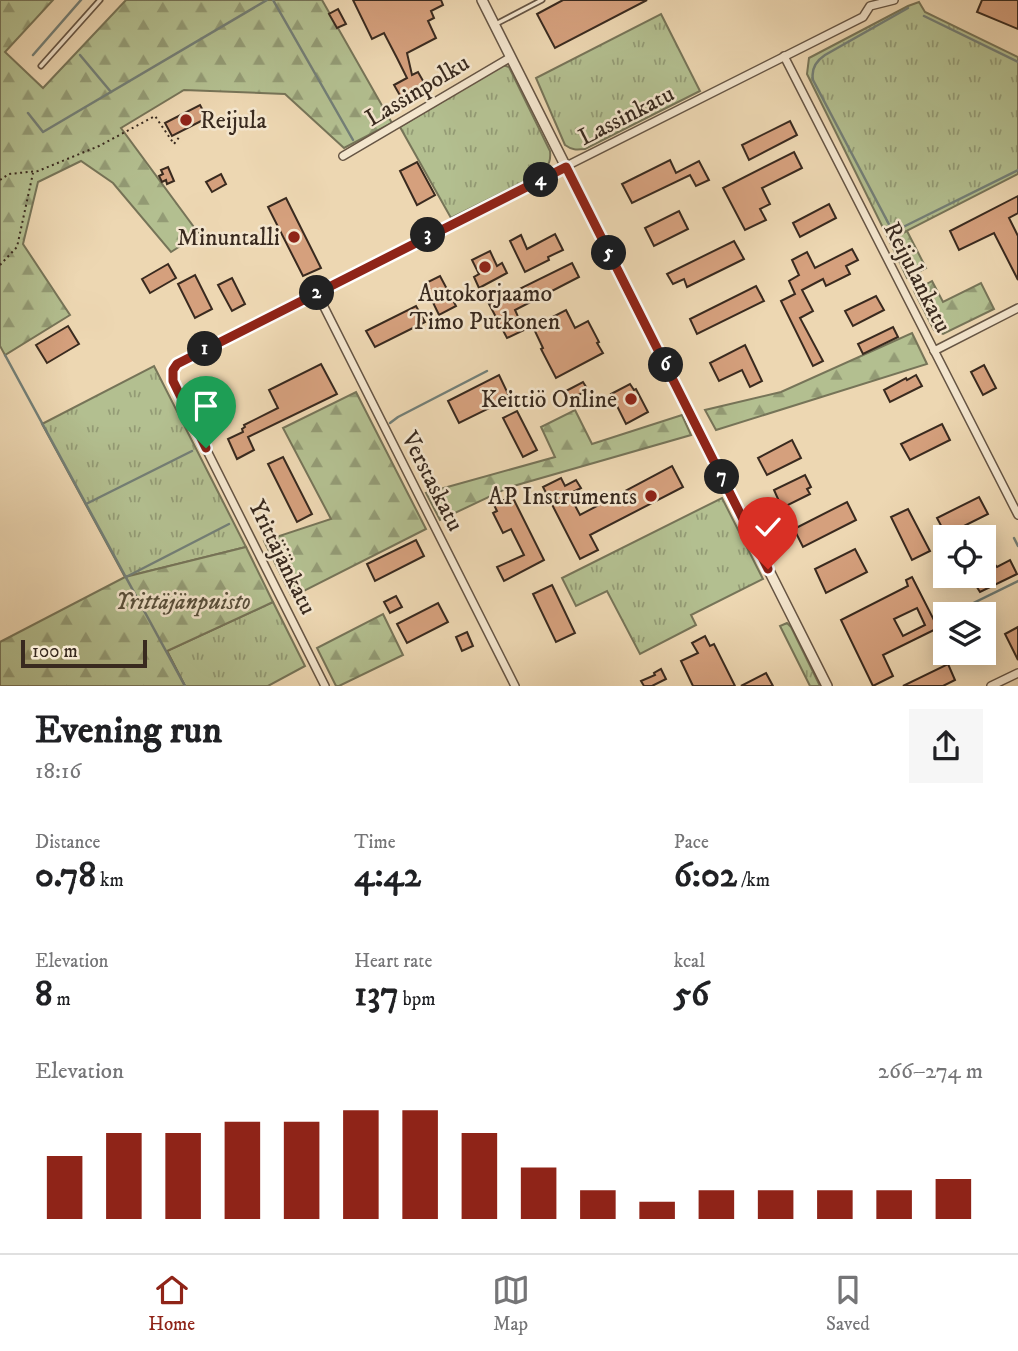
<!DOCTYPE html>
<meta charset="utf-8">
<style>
body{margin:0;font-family:"IM FELL DW Pica",serif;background:#f6f6f6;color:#202124;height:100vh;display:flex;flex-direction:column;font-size:26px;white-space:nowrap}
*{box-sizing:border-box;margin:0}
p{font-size:23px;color:#757577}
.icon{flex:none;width:38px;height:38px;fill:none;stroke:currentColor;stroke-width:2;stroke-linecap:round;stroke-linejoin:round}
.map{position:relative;height:686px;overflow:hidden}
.sheet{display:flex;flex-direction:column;background:#fff;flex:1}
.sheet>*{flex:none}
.buttons{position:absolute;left:933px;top:525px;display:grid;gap:14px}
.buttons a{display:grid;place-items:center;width:63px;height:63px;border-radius:0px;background:#fff;box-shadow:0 4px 18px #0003;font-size:35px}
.scale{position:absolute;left:21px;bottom:18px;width:126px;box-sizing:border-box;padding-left:7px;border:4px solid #392a1f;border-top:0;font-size:19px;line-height:24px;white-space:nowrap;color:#392a1f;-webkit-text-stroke:5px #f3e5cd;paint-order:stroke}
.pin{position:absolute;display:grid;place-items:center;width:60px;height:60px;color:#fff;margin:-72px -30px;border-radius:50% 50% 50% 0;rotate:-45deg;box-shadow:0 0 7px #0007}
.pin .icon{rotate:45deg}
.km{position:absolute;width:35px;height:35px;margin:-18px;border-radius:50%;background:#222;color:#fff;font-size:19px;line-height:35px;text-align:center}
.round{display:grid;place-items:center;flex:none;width:74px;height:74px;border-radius:0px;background:#f6f6f6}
.head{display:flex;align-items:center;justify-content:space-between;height:119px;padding:0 35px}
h1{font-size:38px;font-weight:700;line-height:52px}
.stats{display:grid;grid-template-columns:repeat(3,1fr);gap:10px;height:119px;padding:7px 35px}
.stats div{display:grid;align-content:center}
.stats b{font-size:35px;font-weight:700}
.stats small{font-size:19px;font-weight:400}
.stats p{font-size:19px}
.chart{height:196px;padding:14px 35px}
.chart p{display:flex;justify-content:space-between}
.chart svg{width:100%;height:126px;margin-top:7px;stroke:#8f2418;stroke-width:6}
.tabs{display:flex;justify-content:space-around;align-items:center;height:98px;border-top:2px solid #e0e0e0;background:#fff;font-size:19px;color:#757577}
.tabs a{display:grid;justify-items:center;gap:4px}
.tabs .current{color:#8f2418}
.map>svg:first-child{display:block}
.grass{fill:url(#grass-tufts);stroke:#767458;stroke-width:2}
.forest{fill:url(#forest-firs);stroke:#767458;stroke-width:2}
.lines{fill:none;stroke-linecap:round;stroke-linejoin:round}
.stream{stroke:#737f77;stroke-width:2.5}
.building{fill:#d5a07d;stroke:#392a1f;stroke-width:2;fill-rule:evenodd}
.service-casing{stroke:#654;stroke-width:7}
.minor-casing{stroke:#654;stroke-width:10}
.tertiary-casing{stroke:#654;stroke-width:12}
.path{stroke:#392a1f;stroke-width:2;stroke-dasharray:2 3.5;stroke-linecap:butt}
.service{stroke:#f3e5cd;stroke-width:3.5}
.minor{stroke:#f3e5cd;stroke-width:7}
.tertiary{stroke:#f3e5cd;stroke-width:9}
.route-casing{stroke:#fff;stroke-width:14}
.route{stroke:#8f2418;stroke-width:9}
.poi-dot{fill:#8f2418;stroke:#f3e5cd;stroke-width:2.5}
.labels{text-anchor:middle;stroke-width:5;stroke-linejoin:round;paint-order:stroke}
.street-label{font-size:24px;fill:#392a1f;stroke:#f3e5cd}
.poi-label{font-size:24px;fill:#392a1f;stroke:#f3e5cd;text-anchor:end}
.park-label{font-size:24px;font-style:italic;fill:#584f3b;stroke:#f3e5cd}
</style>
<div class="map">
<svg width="1018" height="686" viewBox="0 0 1018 686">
<defs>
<pattern id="grass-tufts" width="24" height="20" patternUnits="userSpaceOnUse" patternTransform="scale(1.75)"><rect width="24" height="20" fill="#b3bf90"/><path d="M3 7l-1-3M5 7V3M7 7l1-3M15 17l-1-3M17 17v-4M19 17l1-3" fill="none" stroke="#939b75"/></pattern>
<pattern id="forest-firs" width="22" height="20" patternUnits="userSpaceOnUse" patternTransform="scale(1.75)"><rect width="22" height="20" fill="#b3bf90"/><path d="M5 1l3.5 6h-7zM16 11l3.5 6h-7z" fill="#939b75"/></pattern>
</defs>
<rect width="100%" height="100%" fill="#edd7b2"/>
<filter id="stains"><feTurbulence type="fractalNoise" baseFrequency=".00286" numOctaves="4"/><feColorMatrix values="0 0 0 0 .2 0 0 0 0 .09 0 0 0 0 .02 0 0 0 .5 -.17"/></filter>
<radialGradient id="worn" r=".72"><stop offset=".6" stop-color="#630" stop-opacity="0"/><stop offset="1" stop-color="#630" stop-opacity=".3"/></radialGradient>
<g class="grass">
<polygon points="919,2 925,12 1018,57 1018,174 889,240 807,74 809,58 908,6"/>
<path d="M661 14 700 91 585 149C576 150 572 150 565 145L536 78Z"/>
<path d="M503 65 509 67 550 151C551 160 549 165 543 172L451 218 400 127Z"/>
<polygon points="154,366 246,547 125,577 42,424"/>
<polygon points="722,498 763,579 691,615 696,625 640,654 607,591 576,606 562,578"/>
<polygon points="273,602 305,666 268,686 185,686 167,651"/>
<polygon points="787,623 791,627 820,686 810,686 780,626"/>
</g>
<g class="forest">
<polygon points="0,0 53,0 5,52 43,88 126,0 322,0 392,123 344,148 285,94 184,90 121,128 199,234 171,252 113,183 81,161 38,182 23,244 70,315 5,355 0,346"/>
<polygon points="907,231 926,268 907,278 889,240"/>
<polygon points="932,281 943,302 981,283 994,309 943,334 934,330 914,291"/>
<polygon points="912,333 927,364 716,430 705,410 781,392"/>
<polygon points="356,392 426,529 292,597 264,541 331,519 283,428"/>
<polygon points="575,410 592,444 682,415 691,435 510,487 440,520 426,493 555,457 541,427"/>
<polygon points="246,547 273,602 167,651 185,686 0,686 0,642 125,577"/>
<polygon points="383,614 403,655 339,686 336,686 317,648"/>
</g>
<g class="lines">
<g class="stream">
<polyline points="273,0 353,140"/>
<path d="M908 8 825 55C816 61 811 69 813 80L893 232 1018 170"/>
<polyline points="924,16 1018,62"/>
<polyline points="33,55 81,0"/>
<polyline points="80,55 111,92"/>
<polyline points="28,113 43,132 267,0"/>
<polyline points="5,355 185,686"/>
<polyline points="390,423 398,417 487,371"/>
<polyline points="86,504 192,451"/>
<polyline points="1014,538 1018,546"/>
<polyline points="126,577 229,524"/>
<polyline points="951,614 1018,581"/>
<polyline points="937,621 945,617"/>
</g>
</g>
<g class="building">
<polygon points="353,0 441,0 443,5 431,11 434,18 428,21 436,38 407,53 412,75 418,72 430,93 406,106 394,85 407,78 397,58 384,33 372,39"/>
<polygon points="563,0 647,0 555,48 537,14"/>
<polygon points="982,0 1018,0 1018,29 977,12"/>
<polygon points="338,9 346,24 337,28 329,14"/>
<polygon points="200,105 207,118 172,136 165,123"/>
<polygon points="790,121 797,135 749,160 742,145"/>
<polygon points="794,152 802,168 762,188 770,204 760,209 766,220 745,230 723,188"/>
<polygon points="670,160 676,173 699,161 709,180 696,186 690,175 632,203 622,184"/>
<polygon points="417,162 435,195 417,205 400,171"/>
<polygon points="168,167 174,181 167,184 166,180 162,182 159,176 163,174 161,170"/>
<polygon points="221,174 226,184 212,192 206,182"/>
<polygon points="1018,196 1018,213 1009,218 1018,236 1018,280 994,233 959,250 950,231"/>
<polygon points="286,198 321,268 303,276 268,207"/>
<polygon points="829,204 836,218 800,237 793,223"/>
<polygon points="679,211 688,229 654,246 645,228"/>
<polygon points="555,234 563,250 548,257 549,260 525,272 510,241 521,235 527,249"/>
<polygon points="734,241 744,259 687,287 684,279 673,284 667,274"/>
<polygon points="852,249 858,260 846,266 850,274 826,286 823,279 802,290 813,311 800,318 823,361 813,366 781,301 795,294 789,281 799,275 792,260 807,252 815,268"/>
<polygon points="490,251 497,266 502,263 507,273 479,288 474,277 479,274 472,260"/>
<polygon points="572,263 579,277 515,310 524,330 507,338 489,304"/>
<polygon points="168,264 176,278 150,293 142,279"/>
<polygon points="195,275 212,309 195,318 178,284"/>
<polygon points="440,276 456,306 439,315 424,284"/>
<polygon points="232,278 245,304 232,311 218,285"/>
<polygon points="756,286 764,301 697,334 690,319"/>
<polygon points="876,296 884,310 853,326 845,311"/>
<polygon points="416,306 425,322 375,347 366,331"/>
<polygon points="566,310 575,328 588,321 599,342 597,343 603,353 556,378 541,349 543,348 533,327"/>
<polygon points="68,326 79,344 47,363 36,345"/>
<polygon points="893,327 898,337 863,354 858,344"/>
<polygon points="745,345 762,381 750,387 742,370 719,381 710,363"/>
<polygon points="321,364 337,394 248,437 254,450 237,459 228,439 243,432 242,429 245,427 244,425 278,408 269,390"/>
<polygon points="984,365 996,388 983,395 971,372"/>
<polygon points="499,375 510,398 459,423 448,401"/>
<polygon points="916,375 922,386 890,402 884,390 906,378 907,380"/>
<polygon points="583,382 588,390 571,399 566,391"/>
<polygon points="630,384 634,390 636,389 648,412 626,424 611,394"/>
<polygon points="517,411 537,450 523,457 503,418"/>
<polygon points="942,424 950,440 910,460 901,444"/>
<polygon points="792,440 801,458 767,475 758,458"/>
<polygon points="283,457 312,514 297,522 268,464"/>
<polygon points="672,466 683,487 590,535 598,550 580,559 543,487 561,478 565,486 576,480 581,488 569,494 580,515"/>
<polygon points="805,475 811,487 807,489 810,494 782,508 774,490"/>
<polygon points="512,496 544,560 504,581 497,567 524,555 511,529 503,533 493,513 497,511 494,505"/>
<polygon points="979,497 988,514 946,535 937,518"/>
<polygon points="847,502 856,520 803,547 794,529"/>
<polygon points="908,509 930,551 912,560 891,517"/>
<polygon points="416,540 424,556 375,581 367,564"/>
<polygon points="855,549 867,572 826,593 815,569"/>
<polygon points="1010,560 1017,574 980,592 970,576 984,576 984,566 993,562 997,567"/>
<path d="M912 577 938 628 883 655 893 676 873 686 841 620 908 586 906 580ZM917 608 925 625 903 636 894 619Z"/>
<polygon points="552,585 575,633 556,642 533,594"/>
<polygon points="396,596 402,607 390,613 384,602"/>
<polygon points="438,603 448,622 407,643 397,624"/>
<polygon points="1018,627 1018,660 1005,634"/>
<polygon points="467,632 473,646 462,651 456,637"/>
<polygon points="705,636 710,646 714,644 735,686 693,686 681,661 698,653 692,643"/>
<polygon points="948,664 955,680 943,686 903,686"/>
<polygon points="661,669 666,679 652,686 644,686 641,681 655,675 654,673"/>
<polygon points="766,673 773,686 741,686"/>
</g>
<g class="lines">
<defs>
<g id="service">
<polyline points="494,25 542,0"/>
<polyline points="41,66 100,0"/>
</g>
<g id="minor">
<polyline points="784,56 1018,515"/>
<polyline points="343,156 511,57"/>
<polyline points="317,293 515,686"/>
<polyline points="934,351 1018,308"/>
<path d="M325 686 176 389C172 379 171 372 177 364L429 235 863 17 870 6 894 0"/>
<polyline points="991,686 1018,673"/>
</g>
<polyline id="tertiary" points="482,0 827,686"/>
</defs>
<use href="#service" class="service-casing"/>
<use href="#minor" class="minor-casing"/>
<use href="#tertiary" class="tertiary-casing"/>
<g class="path">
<polyline points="0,180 9,174 38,171 99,146 155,116 174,144 180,136"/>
<polyline points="0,265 17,247 33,173"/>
</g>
<use href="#service" class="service"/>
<use href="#minor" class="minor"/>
<use href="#tertiary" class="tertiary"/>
</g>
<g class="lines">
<defs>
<polyline id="route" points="206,448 173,381 173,370 177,364 566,167 768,569"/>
</defs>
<use href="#route" class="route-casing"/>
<use href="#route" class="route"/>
</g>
<g class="poi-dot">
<circle cx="186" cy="120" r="7"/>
<circle cx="294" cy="237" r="7"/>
<circle cx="485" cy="267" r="7"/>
<circle cx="631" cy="399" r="7"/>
<circle cx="651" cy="496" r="7"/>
</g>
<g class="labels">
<g class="street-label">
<text transform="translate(417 90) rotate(-31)" y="8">Lassinpolku</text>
<text transform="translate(626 115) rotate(-27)" y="8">Lassinkatu</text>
<text transform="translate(918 277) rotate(63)" y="8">Reijulankatu</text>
<text transform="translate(433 481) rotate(63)" y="8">Verstaskatu</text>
<text transform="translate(283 557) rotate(64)" y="8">Yrittäjänkatu</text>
</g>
<g class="poi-label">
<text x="200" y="128" text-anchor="start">Reijula</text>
<text x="280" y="245">Minuntalli</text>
<text x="485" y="301" text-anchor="middle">Autokorjaamo<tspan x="485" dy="28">Timo Putkonen</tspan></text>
<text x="617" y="407">Keittiö Online</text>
<text x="637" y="504">AP Instruments</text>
</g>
<g class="park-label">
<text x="183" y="609">Yrittäjänpuisto</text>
</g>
</g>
<rect width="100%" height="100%" filter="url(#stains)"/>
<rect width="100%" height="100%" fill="url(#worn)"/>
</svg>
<div class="buttons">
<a><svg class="icon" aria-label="locate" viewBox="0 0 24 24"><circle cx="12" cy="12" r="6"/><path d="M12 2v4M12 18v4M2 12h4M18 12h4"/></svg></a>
<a><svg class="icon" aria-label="layers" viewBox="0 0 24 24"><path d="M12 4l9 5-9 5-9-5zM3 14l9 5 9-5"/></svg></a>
</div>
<div class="scale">100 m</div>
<div class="pin" style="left:206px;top:448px;background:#1e9e55"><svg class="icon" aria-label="arrive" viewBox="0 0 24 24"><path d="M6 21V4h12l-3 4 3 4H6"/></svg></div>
<div class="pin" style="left:768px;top:569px;background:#d93025"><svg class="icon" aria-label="check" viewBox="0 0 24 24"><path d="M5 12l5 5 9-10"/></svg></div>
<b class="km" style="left:205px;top:349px">1</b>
<b class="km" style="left:317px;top:293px">2</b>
<b class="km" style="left:428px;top:235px">3</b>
<b class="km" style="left:541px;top:180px">4</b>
<b class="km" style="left:609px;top:253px">5</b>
<b class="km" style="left:666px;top:365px">6</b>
<b class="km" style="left:722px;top:477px">7</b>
</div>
<section class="sheet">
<div class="head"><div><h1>Evening run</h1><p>18:16</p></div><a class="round"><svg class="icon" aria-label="share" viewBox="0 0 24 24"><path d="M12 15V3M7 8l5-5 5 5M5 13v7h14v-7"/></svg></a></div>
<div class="stats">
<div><p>Distance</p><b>0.78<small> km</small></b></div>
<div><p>Time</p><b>4:42</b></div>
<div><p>Pace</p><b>6:02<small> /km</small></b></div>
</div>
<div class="stats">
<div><p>Elevation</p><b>8<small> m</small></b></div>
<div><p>Heart rate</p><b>137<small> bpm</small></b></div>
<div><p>kcal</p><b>56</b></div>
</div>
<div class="chart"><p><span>Elevation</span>266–274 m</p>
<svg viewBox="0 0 160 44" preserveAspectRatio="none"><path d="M5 44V22M15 44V14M25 44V14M35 44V10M45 44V10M55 44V6M65 44V6M75 44V14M85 44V26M95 44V34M105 44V38M115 44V34M125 44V34M135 44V34M145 44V34M155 44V30"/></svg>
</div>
</section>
<nav class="tabs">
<a class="current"><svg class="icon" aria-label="home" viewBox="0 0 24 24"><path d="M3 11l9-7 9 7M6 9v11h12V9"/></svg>Home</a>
<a><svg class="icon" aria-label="map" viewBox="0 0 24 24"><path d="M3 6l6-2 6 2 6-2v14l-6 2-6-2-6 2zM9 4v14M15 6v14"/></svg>Map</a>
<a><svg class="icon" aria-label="saved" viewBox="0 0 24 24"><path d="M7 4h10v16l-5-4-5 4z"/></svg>Saved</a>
</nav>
